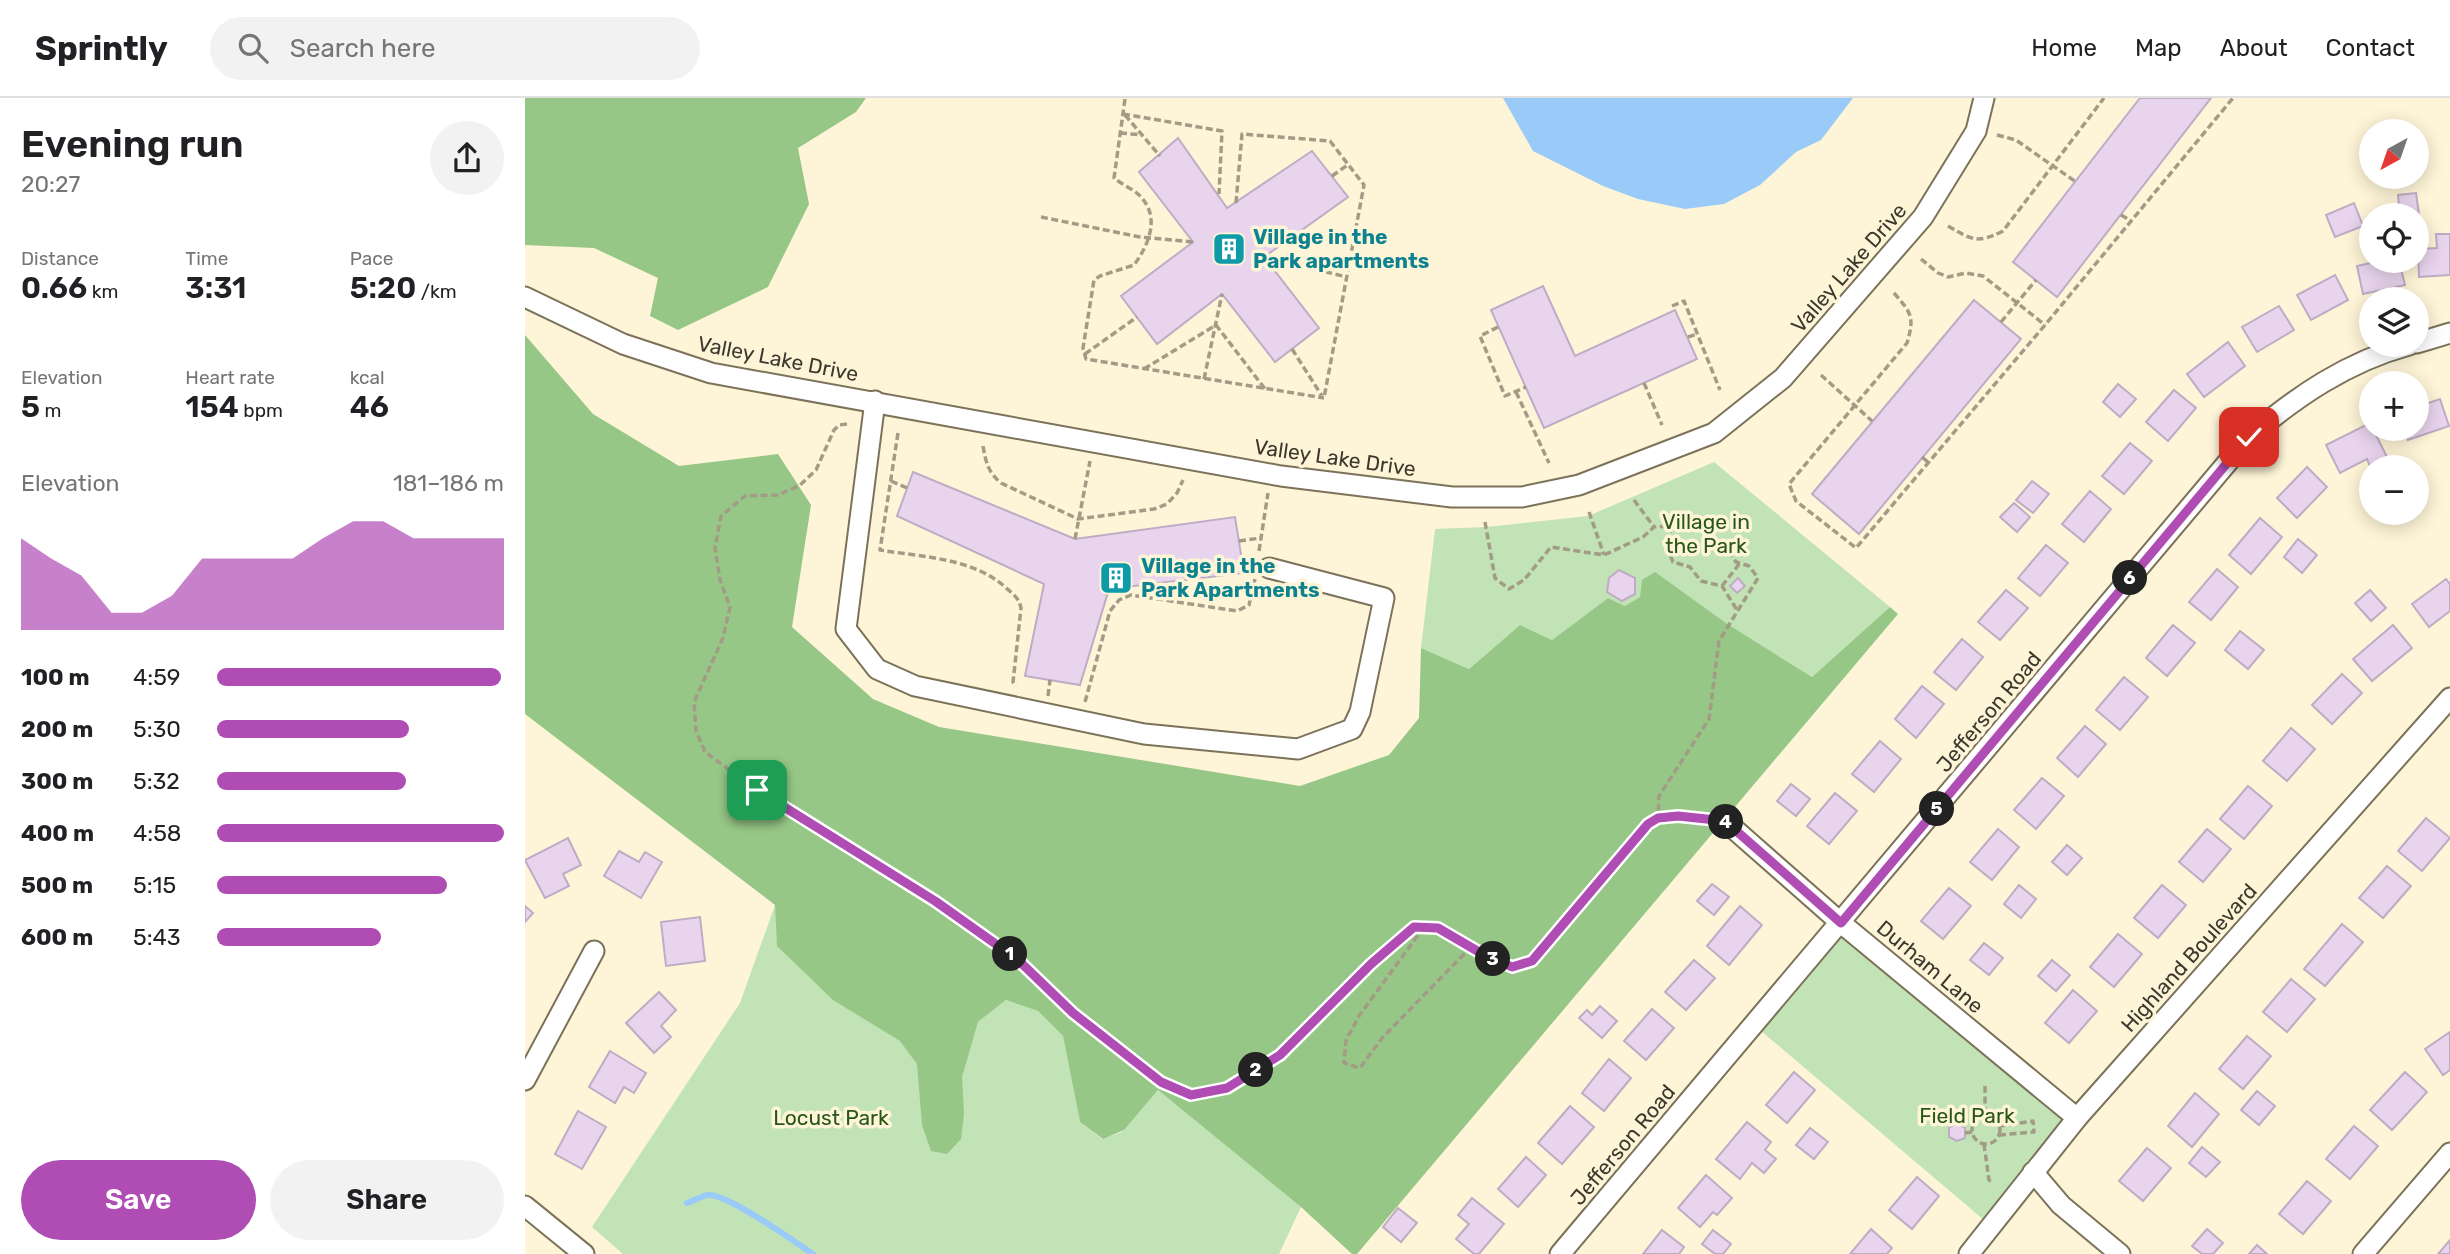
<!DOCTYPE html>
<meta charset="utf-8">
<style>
body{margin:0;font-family:Rubik,sans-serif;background:#f2f2f2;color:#202124;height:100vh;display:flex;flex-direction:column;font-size:26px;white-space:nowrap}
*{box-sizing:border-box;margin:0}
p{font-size:23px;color:#757577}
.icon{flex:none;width:38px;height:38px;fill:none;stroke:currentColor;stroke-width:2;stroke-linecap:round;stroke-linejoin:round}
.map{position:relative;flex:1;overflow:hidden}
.panel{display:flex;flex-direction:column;background:#fff;width:525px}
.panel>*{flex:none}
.needle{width:46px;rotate:220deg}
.fabs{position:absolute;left:1834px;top:21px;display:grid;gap:14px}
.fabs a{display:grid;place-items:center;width:70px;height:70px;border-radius:50%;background:#fff;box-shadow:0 4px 18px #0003;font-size:35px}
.pin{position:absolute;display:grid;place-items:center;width:60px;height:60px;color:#fff;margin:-30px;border-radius:14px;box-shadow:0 4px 10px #0006}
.km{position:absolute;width:35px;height:35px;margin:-18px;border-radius:50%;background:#222;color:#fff;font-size:19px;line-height:35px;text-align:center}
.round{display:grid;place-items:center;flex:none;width:74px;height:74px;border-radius:37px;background:#f2f2f2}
.summary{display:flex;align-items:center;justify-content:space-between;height:119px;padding:0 21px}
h1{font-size:38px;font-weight:600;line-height:52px}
.metrics{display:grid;grid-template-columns:repeat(3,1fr);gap:10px;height:119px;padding:7px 21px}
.metrics div{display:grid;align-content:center}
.metrics b{font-size:30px;font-weight:600}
.metrics small{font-size:19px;font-weight:400}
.metrics p{font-size:19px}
.chart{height:196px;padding:14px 21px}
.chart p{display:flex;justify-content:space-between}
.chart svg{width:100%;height:126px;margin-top:7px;fill:#af4db4;opacity:.7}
.cta{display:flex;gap:14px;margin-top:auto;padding:14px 21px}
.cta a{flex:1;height:80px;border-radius:42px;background:#af4db4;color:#fff;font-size:28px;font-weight:600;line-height:80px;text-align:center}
.cta a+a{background:#f2f2f2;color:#202124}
ul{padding:0 21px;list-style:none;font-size:23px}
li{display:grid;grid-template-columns:112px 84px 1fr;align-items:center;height:52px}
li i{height:18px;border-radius:9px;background:#af4db4}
header{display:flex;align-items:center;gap:42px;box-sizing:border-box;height:98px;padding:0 35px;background:#fff;border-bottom:2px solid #e0e0e0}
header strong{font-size:33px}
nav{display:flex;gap:38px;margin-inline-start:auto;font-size:24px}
.search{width:490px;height:63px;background:#f2f2f2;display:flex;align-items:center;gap:18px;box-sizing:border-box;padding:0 24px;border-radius:38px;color:#757577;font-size:26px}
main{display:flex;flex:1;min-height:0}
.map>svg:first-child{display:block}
.green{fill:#c1e3b6}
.forest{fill:#96c786}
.water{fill:#9acbf8}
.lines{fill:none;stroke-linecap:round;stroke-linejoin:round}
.stream{stroke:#9acbf8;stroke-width:6}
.building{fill:#e8d4ed;stroke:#bfacc4;stroke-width:2}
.minor-casing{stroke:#7b7259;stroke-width:23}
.path{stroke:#a29b86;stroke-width:3.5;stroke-dasharray:7 3.5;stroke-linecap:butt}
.minor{stroke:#fff;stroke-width:19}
.route-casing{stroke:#fff;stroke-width:14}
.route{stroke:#af4db4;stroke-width:9}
.labels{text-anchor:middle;stroke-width:7;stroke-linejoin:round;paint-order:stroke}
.culture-label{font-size:21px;font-weight:bold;fill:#0d838f;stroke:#fef5d8;text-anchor:start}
.street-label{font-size:21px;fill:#3c382d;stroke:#fef5d8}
.park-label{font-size:21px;fill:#285616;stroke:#fef5d8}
</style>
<header>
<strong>Sprintly</strong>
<div class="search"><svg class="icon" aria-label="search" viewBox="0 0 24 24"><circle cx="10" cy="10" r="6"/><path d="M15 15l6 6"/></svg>Search here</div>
<nav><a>Home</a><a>Map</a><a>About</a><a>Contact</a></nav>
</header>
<main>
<section class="panel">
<div class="summary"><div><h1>Evening run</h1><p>20:27</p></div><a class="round"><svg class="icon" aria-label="share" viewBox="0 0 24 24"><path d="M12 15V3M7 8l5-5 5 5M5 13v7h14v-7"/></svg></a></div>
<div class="metrics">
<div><p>Distance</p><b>0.66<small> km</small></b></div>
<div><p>Time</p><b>3:31</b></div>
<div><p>Pace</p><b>5:20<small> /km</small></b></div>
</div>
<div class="metrics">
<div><p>Elevation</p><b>5<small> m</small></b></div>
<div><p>Heart rate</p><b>154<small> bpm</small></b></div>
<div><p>kcal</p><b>46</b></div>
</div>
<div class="chart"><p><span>Elevation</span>181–186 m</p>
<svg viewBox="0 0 160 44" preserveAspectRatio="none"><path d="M0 44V12L10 19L20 25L30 38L40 38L50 32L60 19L70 19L80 19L90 19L100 12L110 6L120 6L130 12L140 12L150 12L160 12V44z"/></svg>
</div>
<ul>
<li><b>100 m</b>4:59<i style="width:99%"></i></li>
<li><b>200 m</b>5:30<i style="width:67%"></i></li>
<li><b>300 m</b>5:32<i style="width:66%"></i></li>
<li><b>400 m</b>4:58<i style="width:100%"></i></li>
<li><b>500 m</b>5:15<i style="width:80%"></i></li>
<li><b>600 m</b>5:43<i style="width:57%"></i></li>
</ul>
<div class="cta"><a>Save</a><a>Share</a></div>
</section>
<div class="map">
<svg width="1925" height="1156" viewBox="0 0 1925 1156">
<rect width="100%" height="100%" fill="#fef5d8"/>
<g class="green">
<polygon points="1189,364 1365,509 1287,579 1201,525 1130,475 1115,499 1100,508 1083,500 1027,542 995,527 944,571 896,550 910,431 961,429 1063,418"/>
<polygon points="250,807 443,955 453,924 481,902 513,913 538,938 555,1024 577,1041 597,1034 633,992 776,1109 754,1156 98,1156 67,1129 215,905"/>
<polygon points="1316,825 1552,1020 1466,1128 1229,927"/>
</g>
<g class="forest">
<polygon points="0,0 341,0 331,14 273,50 284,106 243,189 153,232 125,218 133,180 69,150 0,147"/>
<polygon points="0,237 68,316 154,368 253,356 286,407 267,529 348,601 414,629 775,688 864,657 894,620 896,550 944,571 995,527 1027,542 1083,500 1100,508 1115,499 1117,482 1130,474 1201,525 1287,579 1365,509 1373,516 832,1156 827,1156 776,1109 633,992 599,1032 578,1041 555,1024 538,938 513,913 481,902 453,924 437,979 439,1016 436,1041 422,1056 406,1053 397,1027 392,966 375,943 308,902 252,848 250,807 0,616"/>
</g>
<polygon class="water" points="978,0 1328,0 1296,42 1271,54 1235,87 1199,106 1160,111 1113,101 1078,88 1008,53"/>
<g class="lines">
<path class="stream" d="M162 1105C168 1103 176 1098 183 1097 202 1095 270 1144 288 1156"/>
</g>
<g class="building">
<polygon points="1615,0 1686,0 1532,199 1488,164"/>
<polygon points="653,40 702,110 787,53 823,99 739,159 794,230 750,264 697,196 632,246 596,198 668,144 614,74"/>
<polygon points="1891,95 1894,116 1875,117 1873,97"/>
<polygon points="1829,105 1838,128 1810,139 1801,117"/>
<polygon points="1911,136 1925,136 1925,177 1894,179 1893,151 1912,150"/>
<polygon points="1855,163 1874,163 1880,187 1838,196 1832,168"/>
<polygon points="1810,177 1823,202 1786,222 1772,197"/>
<polygon points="1018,188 1050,258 1150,212 1172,261 1019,330 966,212"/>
<polygon points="1449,202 1496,241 1334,436 1287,396"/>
<polygon points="1754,208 1769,232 1732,254 1717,229"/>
<polygon points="1703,244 1720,268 1679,299 1662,276"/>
<polygon points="1593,286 1611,301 1595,319 1578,304"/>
<polygon points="1649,292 1671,310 1643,343 1621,324"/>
<polygon points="1915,301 1924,328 1883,342 1880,331 1892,331 1892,309"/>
<polygon points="1845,325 1867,369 1846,371 1842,361 1815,375 1801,347"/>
<polygon points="1605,345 1627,363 1599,396 1577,378"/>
<polygon points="1782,369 1802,389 1772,420 1752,400"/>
<polygon points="388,374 550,441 710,419 719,475 584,491 555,587 500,578 519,486 372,418"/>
<polygon points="1507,383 1524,396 1508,415 1491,402"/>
<polygon points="1565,393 1586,411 1559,444 1537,426"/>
<polygon points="1489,405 1505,419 1492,434 1475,419"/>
<polygon points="1735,420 1757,439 1726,476 1704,457"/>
<polygon points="1773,441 1792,457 1777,475 1759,459"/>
<polygon points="1521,447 1543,465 1515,498 1493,480"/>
<polygon points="1692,471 1713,489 1686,522 1664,504"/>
<polygon points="1094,472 1110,480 1110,496 1097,503 1082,494 1084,480"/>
<polygon points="1213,480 1220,488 1212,495 1205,488"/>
<polygon points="1921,481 1925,486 1925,513 1904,529 1887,506"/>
<polygon points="1481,492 1503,510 1475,542 1453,524"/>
<polygon points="1845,492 1861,510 1846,523 1830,505"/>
<polygon points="1648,527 1670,545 1642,578 1621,560"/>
<polygon points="1868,527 1887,550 1847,583 1828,561"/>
<polygon points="1715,533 1739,552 1723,571 1700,552"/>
<polygon points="1437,541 1458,559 1431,592 1409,574"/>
<polygon points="1817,576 1837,595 1807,626 1787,607"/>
<polygon points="1599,579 1623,599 1595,632 1571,612"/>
<polygon points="1397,588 1419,606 1391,640 1370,621"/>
<polygon points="1560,628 1581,646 1553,679 1532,660"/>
<polygon points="1766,630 1790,651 1762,683 1738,663"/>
<polygon points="1355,643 1376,661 1349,694 1327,676"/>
<polygon points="1517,680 1539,698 1511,731 1489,712"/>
<polygon points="1266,686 1285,701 1271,718 1252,703"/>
<polygon points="1723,688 1747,708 1719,741 1695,721"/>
<polygon points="1310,695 1332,713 1304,746 1282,728"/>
<polygon points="1901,720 1925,740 1897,773 1873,753"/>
<polygon points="1473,731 1494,749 1467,782 1445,764"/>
<polygon points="1682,731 1706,751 1678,784 1654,764"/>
<polygon points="43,740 56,767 38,776 44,788 20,800 0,762"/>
<polygon points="1542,747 1557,760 1542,777 1527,764"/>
<polygon points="94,753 114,764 120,754 137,764 116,800 79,778"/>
<polygon points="1862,768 1886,788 1858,820 1834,800"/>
<polygon points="1187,786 1204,799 1189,817 1172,803"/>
<polygon points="1494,787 1511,801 1496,820 1479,806"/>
<polygon points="1637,787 1661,807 1633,840 1609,820"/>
<polygon points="1424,790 1446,808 1418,841 1396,823"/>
<polygon points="0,808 8,815 0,824"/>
<polygon points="1215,808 1237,827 1204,867 1182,848"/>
<polygon points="175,819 180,863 141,868 136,824"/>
<polygon points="1817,826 1838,844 1800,888 1779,871"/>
<polygon points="1593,836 1617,856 1589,889 1565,869"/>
<polygon points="1459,845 1478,860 1464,877 1445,862"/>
<polygon points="1169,862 1190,880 1161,912 1140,894"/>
<polygon points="1527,862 1545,877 1531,893 1513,878"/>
<polygon points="1766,881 1790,901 1762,934 1738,914"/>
<polygon points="1548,892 1572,913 1544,945 1520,925"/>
<polygon points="134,894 151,912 136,928 146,939 129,955 101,925"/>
<polygon points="1075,908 1092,923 1077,940 1054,920 1062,912 1067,917"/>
<polygon points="1127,911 1149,930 1121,962 1099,943"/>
<polygon points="1925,934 1925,972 1918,977 1900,951"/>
<polygon points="1722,938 1746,958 1718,991 1694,971"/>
<polygon points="85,953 121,975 109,995 99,989 90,1005 64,989"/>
<polygon points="1084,961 1106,980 1079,1013 1057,995"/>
<polygon points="1269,974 1290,992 1262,1025 1241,1007"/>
<polygon points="1880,974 1902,994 1867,1032 1845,1012"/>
<polygon points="1732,993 1750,1008 1734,1027 1716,1012"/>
<polygon points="1670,995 1694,1016 1667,1049 1643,1028"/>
<polygon points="1045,1008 1069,1029 1037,1066 1013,1045"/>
<polygon points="53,1013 81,1029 57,1071 30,1056"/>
<polygon points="1222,1024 1246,1044 1240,1052 1251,1061 1239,1075 1227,1065 1215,1081 1191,1061"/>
<polygon points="1431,1025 1440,1030 1440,1040 1432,1043 1424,1039 1424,1030"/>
<polygon points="1829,1028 1853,1048 1825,1081 1801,1061"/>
<polygon points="1285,1030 1303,1044 1289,1061 1271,1047"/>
<polygon points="1677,1049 1695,1064 1681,1079 1664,1065"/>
<polygon points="1622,1050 1646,1070 1618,1103 1594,1083"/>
<polygon points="1001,1059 1021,1077 993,1109 973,1091"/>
<polygon points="1181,1077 1207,1100 1192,1117 1188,1114 1175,1129 1153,1110"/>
<polygon points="1392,1079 1414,1098 1387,1131 1364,1112"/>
<polygon points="1782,1083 1806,1103 1778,1136 1754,1116"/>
<polygon points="947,1100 979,1126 954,1156 949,1156 931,1141 944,1126 933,1117"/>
<polygon points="873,1110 892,1125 876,1144 858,1129"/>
<polygon points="1346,1131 1367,1150 1362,1156 1325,1156"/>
<polygon points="1682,1131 1698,1145 1688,1156 1677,1156 1667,1148"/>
<polygon points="1137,1132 1159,1149 1154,1156 1118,1156"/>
<polygon points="1188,1132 1206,1146 1198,1156 1190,1156 1177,1146"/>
<polygon points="1925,1142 1925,1156 1913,1156"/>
<polygon points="1732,1147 1742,1156 1724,1156"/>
</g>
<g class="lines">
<defs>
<g id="minor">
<polyline points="0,199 98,246 186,275 756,378 927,399 997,399 1054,387 1189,335 1258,280 1398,119 1451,33 1459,0"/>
<polyline points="1892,245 1925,235"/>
<polyline points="350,303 321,531 352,571 390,588 619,636 773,651 827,631 835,614 859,500 744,470"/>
<polyline points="1200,723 1316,825 1552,1020"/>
<polyline points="0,982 69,853"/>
<polyline points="1508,1074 1536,1107 1595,1156"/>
<polyline points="0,1108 59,1156"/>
<path d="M1035 1156 1724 339C1772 298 1822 264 1884 247"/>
<polyline points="1444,1156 1552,1020 1925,600"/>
<polyline points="1838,1156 1925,1055"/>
</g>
</defs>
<use href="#minor" class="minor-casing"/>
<g class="path">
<path d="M600 1 589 80C596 86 606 90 613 96 636 117 625 145 609 167L575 178 569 182 558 250 561 261 799 300"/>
<polyline points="598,16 697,33 694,96"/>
<polyline points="600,17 635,58"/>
<polyline points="595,35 618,37"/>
<polyline points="1472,37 1491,42 1551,84"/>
<polyline points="807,78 824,66"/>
<polyline points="711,105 717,36 805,43 839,87 799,300"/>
<polyline points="1596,117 1606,123"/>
<polyline points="516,119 615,139 668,144"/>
<path d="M1423 128C1447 142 1452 146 1478 133L1579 0"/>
<polyline points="739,159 822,179"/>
<polyline points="1396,161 1413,175 1423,179 1441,175 1458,178 1520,227"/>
<path d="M1369 195C1386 215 1390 218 1382 245L1264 386 1271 403 1331 450 1520 227 1708 0"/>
<polyline points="1147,208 1159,203 1195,292"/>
<polyline points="1476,224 1511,182"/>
<polyline points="973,229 955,238 980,298 1001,289"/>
<polyline points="1163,239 1172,236"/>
<polyline points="767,251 797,298"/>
<polyline points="560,256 612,219"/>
<polyline points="619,271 691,227 740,291"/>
<polyline points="1296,277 1347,323"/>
<polyline points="679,281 697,196"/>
<polyline points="1119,285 1137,327"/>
<polyline points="991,294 1024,365"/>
<path d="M322 326 314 327 309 332 291 372 274 388 252 397 220 398 196 418 190 450 195 482 205 509 198 540 169 604 171 633 180 654 232 692 410 803 492 861 548 915 636 984 666 997 702 990 755 957 846 866 889 829 913 830 954 854 987 869 1007 863 1123 726C1141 715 1160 719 1181 721"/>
<path d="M373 335 355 452C397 459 448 460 480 489 488 496 494 500 496 510L488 584 491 588"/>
<path d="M458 348C461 365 463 374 476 385L553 421 629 411 642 406 652 395 658 382"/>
<polyline points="1397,359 1404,365"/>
<polyline points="366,383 382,390"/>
<polyline points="1109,402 1129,429"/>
<polyline points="1064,414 1079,457"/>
<polyline points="960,424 970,480 984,491 999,482 1026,449 1079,457 1118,439 1129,429 1147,428 1164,420 1177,429 1185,441 1200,448 1211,464 1224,468 1233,480 1194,543 1184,621 1134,698 1133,720"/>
<polyline points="1147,428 1141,447 1148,464 1165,469 1176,483 1197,488 1212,512"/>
<polyline points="550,441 565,363"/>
<polyline points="714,443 736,440"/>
<polyline points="734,453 743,395"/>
<polyline points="1197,488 1215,465"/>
<polyline points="523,598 525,582"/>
<polyline points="560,604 585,513 594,502 606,497 712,513 724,507 730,481"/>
<polyline points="899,829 834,918 821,942 819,965 835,970 858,939 945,850"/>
<polyline points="1460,988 1460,1018"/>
<circle cx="1461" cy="1032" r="14"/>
<polyline points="1474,1028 1508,1023 1509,1034 1474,1037"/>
<polyline points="1440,1035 1447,1034"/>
<polyline points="1459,1046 1464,1082 1467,1085"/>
</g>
<use href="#minor" class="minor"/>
</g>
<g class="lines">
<defs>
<polyline id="route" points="232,692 410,803 492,861 548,915 636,984 666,997 702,990 755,957 846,866 889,829 913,830 954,854 987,869 1007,863 1123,726 1133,720 1153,718 1200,723 1316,825 1724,339"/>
</defs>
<use href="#route" class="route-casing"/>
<use href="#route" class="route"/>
</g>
<defs>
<symbol id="building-square" viewBox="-11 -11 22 22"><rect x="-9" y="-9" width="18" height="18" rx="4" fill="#0f9aa8" stroke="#fef5d8"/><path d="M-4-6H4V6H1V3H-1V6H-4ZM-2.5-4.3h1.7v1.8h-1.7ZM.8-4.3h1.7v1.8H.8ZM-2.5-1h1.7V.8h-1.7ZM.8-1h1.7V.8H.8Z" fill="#fff"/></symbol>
</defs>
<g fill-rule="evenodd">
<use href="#building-square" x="685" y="132" width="38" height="38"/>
<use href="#building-square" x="572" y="461" width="38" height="38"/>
</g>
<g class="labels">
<g class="culture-label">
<text x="728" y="146">Village in the<tspan x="728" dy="24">Park apartments</tspan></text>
<text x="616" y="475">Village in the<tspan x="616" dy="24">Park Apartments</tspan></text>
</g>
<g class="street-label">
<text transform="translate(1324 170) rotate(-49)" y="7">Valley Lake Drive</text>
<text transform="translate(253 261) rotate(11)" y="7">Valley Lake Drive</text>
<text transform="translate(810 360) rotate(8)" y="7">Valley Lake Drive</text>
<text transform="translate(1464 614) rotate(-50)" y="7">Jefferson Road</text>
<text transform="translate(1664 860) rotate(-48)" y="7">Highland Boulevard</text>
<text transform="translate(1405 869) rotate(40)" y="7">Durham Lane</text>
<text transform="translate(1098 1047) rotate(-50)" y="7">Jefferson Road</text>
</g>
<g class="park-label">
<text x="1181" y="431">Village in<tspan x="1181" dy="24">the Park</tspan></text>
<text x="1442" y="1025">Field Park</text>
<text x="306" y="1027">Locust Park</text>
</g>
</g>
</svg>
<div class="fabs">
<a><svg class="needle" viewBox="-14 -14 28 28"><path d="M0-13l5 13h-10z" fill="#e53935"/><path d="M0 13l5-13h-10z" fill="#757577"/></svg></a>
<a><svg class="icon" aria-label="locate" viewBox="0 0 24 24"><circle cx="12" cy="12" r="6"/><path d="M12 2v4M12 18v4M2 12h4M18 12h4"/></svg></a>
<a><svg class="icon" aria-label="layers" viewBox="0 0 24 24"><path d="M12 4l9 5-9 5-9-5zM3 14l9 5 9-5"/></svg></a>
<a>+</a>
<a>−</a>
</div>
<div class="pin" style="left:232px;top:692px;background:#1e9e55"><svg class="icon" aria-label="arrive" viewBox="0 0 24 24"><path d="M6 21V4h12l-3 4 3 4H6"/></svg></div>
<div class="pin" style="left:1724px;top:339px;background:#d93025"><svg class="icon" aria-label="check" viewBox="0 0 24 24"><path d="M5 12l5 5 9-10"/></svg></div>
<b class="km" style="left:485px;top:856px">1</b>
<b class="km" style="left:731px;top:972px">2</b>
<b class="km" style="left:968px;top:861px">3</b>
<b class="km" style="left:1201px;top:724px">4</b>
<b class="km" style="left:1412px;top:711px">5</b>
<b class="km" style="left:1605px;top:480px">6</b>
</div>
</main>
